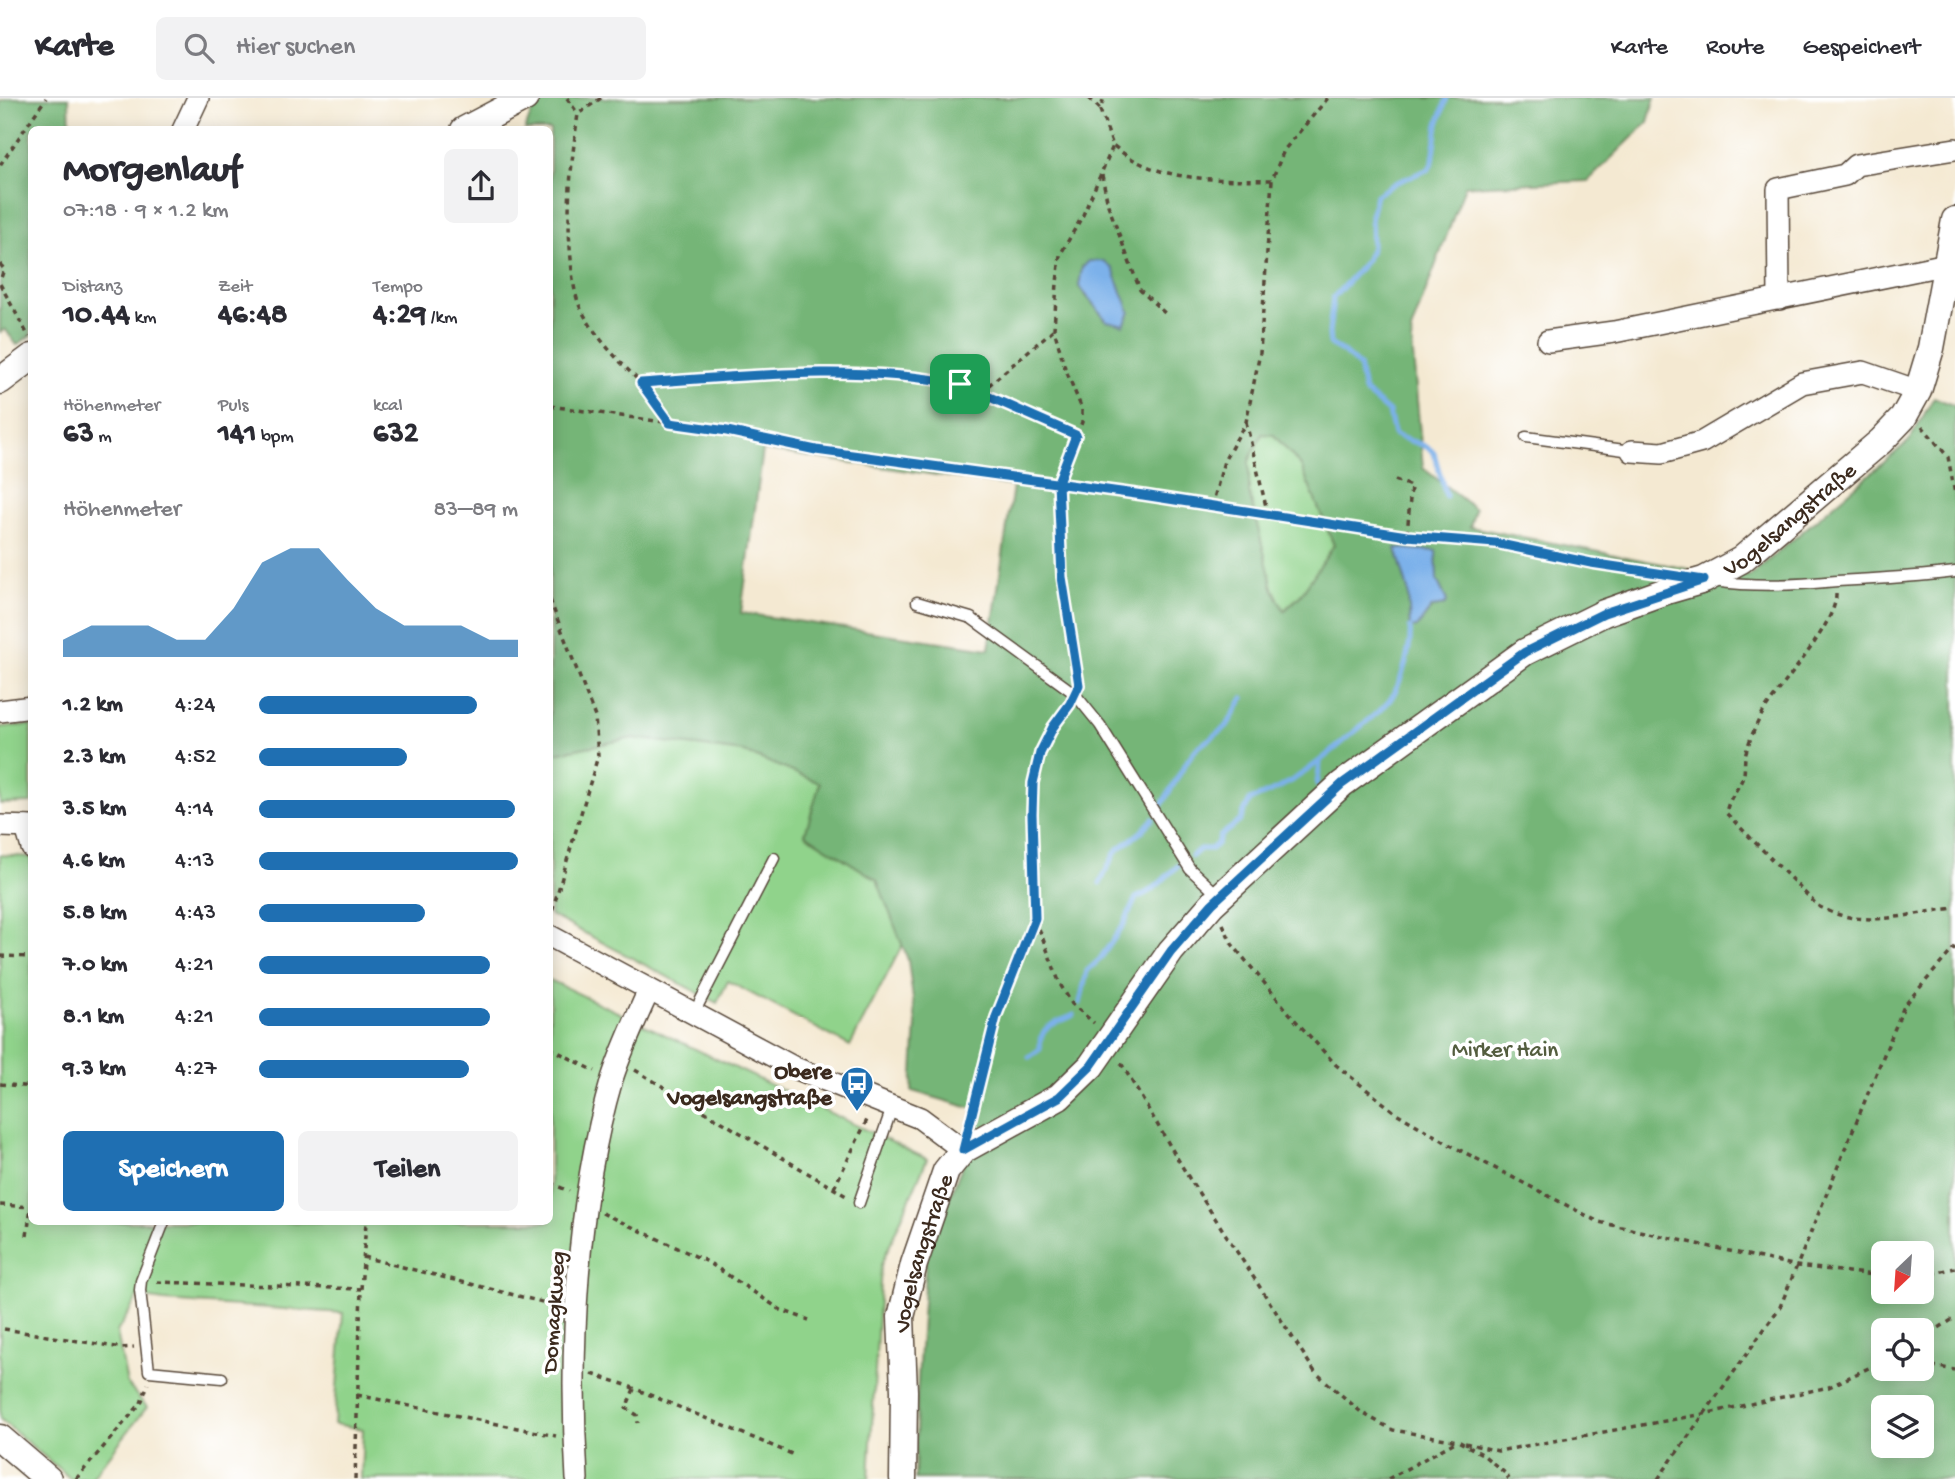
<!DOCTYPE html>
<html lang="de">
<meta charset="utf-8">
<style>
body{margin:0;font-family:"Gochi Hand",sans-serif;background:#f2f2f3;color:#2b2b33;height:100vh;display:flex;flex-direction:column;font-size:26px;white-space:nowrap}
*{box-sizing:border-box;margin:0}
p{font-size:23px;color:#7c7c81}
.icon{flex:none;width:38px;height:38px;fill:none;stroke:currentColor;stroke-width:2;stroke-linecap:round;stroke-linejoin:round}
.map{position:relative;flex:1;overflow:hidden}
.drawer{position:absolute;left:28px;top:28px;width:525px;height:1099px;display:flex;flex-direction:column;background:#fff;border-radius:10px;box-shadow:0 4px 18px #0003}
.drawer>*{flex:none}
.needle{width:46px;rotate:205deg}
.tools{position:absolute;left:1871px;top:1143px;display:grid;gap:14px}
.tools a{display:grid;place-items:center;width:63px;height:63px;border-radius:10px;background:#fff;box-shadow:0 4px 18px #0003;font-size:35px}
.pin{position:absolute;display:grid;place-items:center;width:60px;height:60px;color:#fff;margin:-30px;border-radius:14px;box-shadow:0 4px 10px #0006}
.round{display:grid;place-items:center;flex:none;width:74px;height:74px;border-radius:10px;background:#f2f2f3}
.head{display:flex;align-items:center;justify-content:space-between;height:119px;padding:0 35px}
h1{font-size:38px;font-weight:700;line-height:52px}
.figures{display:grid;grid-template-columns:repeat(3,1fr);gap:10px;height:119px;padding:7px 35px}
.figures div{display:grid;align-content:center}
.figures b{font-size:30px;font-weight:700}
.figures small{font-size:19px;font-weight:400}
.figures p{font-size:19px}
.chart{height:196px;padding:14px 35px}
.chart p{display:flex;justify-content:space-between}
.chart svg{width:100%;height:126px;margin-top:7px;fill:#1f6fb2;opacity:.7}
.button{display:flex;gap:14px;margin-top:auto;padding:14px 35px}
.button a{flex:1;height:80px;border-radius:10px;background:#1f6fb2;color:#fff;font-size:28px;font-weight:700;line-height:80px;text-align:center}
.button a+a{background:#f2f2f3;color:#2b2b33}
ul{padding:0 35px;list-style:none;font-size:23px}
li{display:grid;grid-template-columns:112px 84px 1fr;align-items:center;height:52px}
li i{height:18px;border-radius:9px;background:#1f6fb2}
header{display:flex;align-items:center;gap:42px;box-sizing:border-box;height:98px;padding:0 35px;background:#fff;border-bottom:2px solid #e1e1e2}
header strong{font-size:33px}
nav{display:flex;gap:38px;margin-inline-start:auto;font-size:24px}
.search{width:490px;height:63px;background:#f2f2f3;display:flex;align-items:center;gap:18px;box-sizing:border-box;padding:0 24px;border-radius:10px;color:#7c7c81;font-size:26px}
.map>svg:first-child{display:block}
.green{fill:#90d38b;stroke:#667e54;stroke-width:2}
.forest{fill:#74b577;stroke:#58704a;stroke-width:2;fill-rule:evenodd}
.water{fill:#7cb1ea;stroke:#5c6e84;stroke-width:2}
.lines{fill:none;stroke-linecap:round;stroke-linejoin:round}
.stream{stroke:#7cb1ea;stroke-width:5}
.service-casing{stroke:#574739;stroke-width:13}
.minor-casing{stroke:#574739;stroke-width:24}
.tertiary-casing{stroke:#574739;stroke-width:29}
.path{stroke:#574739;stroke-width:3.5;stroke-dasharray:5 5;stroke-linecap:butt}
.service{stroke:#fff;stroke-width:10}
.minor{stroke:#fff;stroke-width:21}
.tertiary{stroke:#fff;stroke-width:26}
.route-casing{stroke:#fff;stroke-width:14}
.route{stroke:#1f6fb2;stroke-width:9}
.labels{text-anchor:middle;stroke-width:7;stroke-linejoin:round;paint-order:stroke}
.street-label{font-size:23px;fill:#3b2a1e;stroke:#fff}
.park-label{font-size:23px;fill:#545d3f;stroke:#fff}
.poi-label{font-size:23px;font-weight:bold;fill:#3b2a1e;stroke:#fff;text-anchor:end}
</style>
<header>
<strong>Karte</strong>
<div class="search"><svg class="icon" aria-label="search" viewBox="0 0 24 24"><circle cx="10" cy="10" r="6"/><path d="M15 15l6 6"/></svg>Hier suchen</div>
<nav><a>Karte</a><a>Route</a><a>Gespeichert</a></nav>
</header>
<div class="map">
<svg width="1955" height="1381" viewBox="0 0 1955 1381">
<rect width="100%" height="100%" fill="#fff"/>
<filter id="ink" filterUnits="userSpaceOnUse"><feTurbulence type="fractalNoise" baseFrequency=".0143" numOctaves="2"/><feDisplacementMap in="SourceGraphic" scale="14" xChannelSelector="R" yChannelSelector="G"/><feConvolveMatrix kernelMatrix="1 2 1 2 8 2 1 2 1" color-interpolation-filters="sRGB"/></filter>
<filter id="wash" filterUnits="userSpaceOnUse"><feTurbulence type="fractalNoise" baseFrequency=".00686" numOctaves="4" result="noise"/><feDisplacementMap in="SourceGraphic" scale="28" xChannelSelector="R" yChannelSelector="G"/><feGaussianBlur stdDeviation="1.57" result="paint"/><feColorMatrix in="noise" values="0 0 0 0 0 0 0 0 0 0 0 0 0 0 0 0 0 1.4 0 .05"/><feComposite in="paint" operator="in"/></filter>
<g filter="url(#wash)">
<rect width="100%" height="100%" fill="#f4e9d2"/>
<g class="green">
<polygon points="1262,335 1274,337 1301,368 1334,447 1300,498 1283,513 1273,490 1249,395 1249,363"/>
<polygon points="31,627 31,705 0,706 0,629"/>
<polygon points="633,640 744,654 821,685 805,736 878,782 903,846 850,948 728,883 717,905 550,817 550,656"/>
<polygon points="0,757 31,759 32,1124 550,1124 550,882 927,1061 881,1167 869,1381 361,1381 363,1331 334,1326 343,1215 164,1203 138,1199 117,1234 127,1286 147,1309 91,1381 71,1381 0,1321"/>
</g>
<g class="forest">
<polygon points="11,0 69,0 70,31 32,32 31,237 17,247 5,231 0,235 0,3"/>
<path d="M546 0H1655L1648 24 1588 83 1465 88 1411 233 1423 370 1475 411 1470 429 1693 472 1750 478 1909 343 1934 299 1955 308V1381H915L917 1297 926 1157 984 1014 912 993 916 925 908 862 877 782 805 736 820 685 744 654 633 640 550 656V32H525L534 8ZM1082 170 1107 223 1079 189ZM1262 336 1274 337 1301 368 1334 447 1300 498 1284 513 1273 490 1249 395V363ZM763 352 1013 388 989 551 741 515ZM1396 450 1436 453 1437 482 1447 503 1445 507 1433 509 1417 528 1410 530 1408 492ZM1883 1155H1922V1194H1883ZM1883 1232H1922V1270H1883ZM1883 1309H1922V1348H1883Z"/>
</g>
<g class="water">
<polygon points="1089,163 1104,163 1113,171 1130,214 1124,227 1107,223 1079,188 1082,170"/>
<polygon points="1396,450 1436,453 1437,482 1447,503 1445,507 1432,509 1417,529 1410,530 1408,492"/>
</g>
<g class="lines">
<g class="stream">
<path d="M1446 398 1434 355C1425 344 1406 344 1394 336L1389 314 1364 293 1359 268 1342 253 1330 246 1329 235 1333 200 1366 163 1372 149 1371 118 1376 97 1395 85 1429 71 1433 63 1438 26 1447 0"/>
<polyline points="1317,686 1320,665"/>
<polyline points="1161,708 1189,660 1197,650 1227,628 1243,600"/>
<path d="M1192 758 1200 751H1211L1217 746 1220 738 1240 723 1250 702C1296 687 1330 655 1366 624 1374 617 1383 611 1390 602 1401 587 1412 548 1410 530"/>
<polyline points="1100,785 1116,753 1141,734 1153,721"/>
<path d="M1080 905 1087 873 1100 861 1124 826 1136 800C1158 791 1160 783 1178 768"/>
<path d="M1029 959 1040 951C1040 925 1054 927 1074 917"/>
</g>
</g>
</g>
<g filter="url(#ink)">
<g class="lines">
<defs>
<g id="service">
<polyline points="1526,339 1632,353"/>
<path d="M1714 483C1756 489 1795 487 1837 483 1877 481 1916 479 1955 474"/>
<polyline points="917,504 971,520 1074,595 1100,627 1190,771 1219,798"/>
<polyline points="694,915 774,760"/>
<polyline points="859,1105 893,1007"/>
<polyline points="164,1124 141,1183 140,1192 149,1273 222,1280"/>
</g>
<g id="minor">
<polyline points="183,32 198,0"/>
<polyline points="1779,201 1778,91 1845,77 1856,67 1955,51"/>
<polyline points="1548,243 1614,234 1947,166"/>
<polyline points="1632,353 1662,355 1702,344 1802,285 1863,274 1918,293"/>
<polyline points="0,613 32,609"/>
<polyline points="0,728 32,729"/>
<polyline points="26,729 32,750"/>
<polyline points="550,838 795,970 920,1020 963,1052"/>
<path d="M577 1381C569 1254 576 1103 612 981 622 950 636 921 649 892"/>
</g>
<g id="tertiary">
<polyline points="464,32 525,0"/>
<polyline points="0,283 32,259"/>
<polyline points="0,1340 48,1381"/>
<path id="s1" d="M903 1381 904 1293 901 1219 914 1166 946 1073 963 1052 1059 999 1091 968 1171 853 1212 806 1342 686 1525 554 1604 515 1666 493 1704 482 1741 462 1881 343 1903 320 1918 293 1931 250 1955 122"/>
</g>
</defs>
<use href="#service" class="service-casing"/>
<use href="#minor" class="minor-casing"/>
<use href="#tertiary" class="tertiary-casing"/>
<g class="path">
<polyline points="567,0 578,16"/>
<path d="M601 0 578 16C571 65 566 112 571 161 572 176 574 195 580 209 594 238 618 262 641 285L825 273 931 280 960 286 981 294 1076 337"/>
<polyline points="1089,0 1100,11"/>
<path d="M1114 48C1158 86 1217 81 1272 82"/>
<polyline points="0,67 46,0"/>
<polyline points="1102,77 1108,107 1140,192 1168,218"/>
<polyline points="0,166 4,171 0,183"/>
<polyline points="0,186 29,239"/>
<polyline points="641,285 670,325"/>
<polyline points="981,294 1054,231"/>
<polyline points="550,308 727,333 816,352 1143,397 1407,438 1495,445 1591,465 1651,474"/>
<polyline points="1246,324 1268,417"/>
<polyline points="1922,328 1948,359 1955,396"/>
<polyline points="1395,382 1411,388 1407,438"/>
<polyline points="1212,408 1224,363 1246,324 1260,255 1272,82 1284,52 1328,0"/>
<path d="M1836 496C1837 524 1782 586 1766 610 1758 621 1750 641 1746 654 1744 661 1745 669 1744 676 1740 690 1729 698 1726 715L1818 808C1864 833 1907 815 1955 810"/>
<polyline points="550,502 595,619 598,658 550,820"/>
<polyline points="1078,581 1062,479 1058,384 1082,324 1082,311 1065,270 1054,231 1057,185 1060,157 1083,117 1113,48 1100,12 1104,0"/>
<polyline points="1067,610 1053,629 1040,655 1033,685 1035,820 1060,886 1072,906 1094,925"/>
<polyline points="1223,826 1232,846 1295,922 1336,967 1396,1015 1454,1049 1599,1124 1797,1168 1883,1178"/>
<polyline points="0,858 32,859"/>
<polyline points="550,950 595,973"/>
<polyline points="1121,965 1189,1080 1315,1274 1362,1315 1393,1332 1458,1343 1482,1356 1505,1375 1509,1381"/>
<polyline points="635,972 848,1099"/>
<polyline points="0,986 32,989"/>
<polyline points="970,1024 996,919 1034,822"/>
<polyline points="550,1085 569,1093"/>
<polyline points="834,1090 868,1020"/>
<polyline points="0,1107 32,1109"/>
<polyline points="602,1115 708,1164 781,1212 809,1222"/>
<polyline points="27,1138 31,1109"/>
<polyline points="363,1159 558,1208"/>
<polyline points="1922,1178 1955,1170"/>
<polyline points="157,1184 361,1191"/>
<polyline points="4,1231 122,1250 134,1249"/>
<polyline points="1922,1240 1955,1220"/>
<polyline points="1922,1266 1955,1272"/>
<polyline points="592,1276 626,1287 792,1356"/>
<polyline points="634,1291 626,1310 637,1317 638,1325"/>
<polyline points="357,1297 556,1338"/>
<polyline points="1465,1345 1498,1353 1704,1316 1829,1289 1883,1263"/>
<polyline points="76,1381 141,1305 148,1286"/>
<polyline points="355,1381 361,1191 366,1124"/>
<polyline points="1388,1381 1457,1343"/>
<polyline points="1658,1381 1780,1209 1904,908 1955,849"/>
</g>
<use href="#service" class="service"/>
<use href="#minor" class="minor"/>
<use href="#tertiary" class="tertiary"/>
</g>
</g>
<g class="lines" filter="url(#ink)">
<defs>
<path id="route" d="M960 286 1076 337 1058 384 1062 479 1079 587 1070 606 1053 629 1040 655 1033 685 1032 716 1035 820 996 919 963 1052 1059 999 1091 968 1171 853 1212 806 1342 686 1525 554 1604 515 1704 482 1591 465 1495 445 1407 438 1143 397 816 352 727 333 670 325 641 285C747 278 854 266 960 286"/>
</defs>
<use href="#route" class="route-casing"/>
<use href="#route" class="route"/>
</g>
<defs>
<symbol id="bus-pin" viewBox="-11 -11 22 30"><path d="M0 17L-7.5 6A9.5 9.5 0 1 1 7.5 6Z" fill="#1f6fb2" stroke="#fff"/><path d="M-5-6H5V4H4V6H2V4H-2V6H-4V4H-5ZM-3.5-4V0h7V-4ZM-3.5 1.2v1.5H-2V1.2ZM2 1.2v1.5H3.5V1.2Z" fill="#fff"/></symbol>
</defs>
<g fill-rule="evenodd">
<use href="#bus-pin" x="838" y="966" width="38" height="52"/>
</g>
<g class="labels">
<g class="street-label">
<text dy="8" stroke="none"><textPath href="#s1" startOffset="1400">Vogelsangstraße</textPath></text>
<text dy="8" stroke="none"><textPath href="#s1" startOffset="229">Vogelsangstraße</textPath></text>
<text transform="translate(552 1214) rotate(-86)" y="8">Domagkweg</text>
</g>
<g class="park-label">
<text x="1505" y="958">Mirker Hain</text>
</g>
<g class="poi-label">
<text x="832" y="980">Obere<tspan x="832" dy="26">Vogelsangstraße</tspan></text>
</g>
</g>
</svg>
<div class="tools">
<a><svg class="needle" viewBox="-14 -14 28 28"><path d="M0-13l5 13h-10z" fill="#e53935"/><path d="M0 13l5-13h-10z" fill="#7c7c81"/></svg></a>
<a><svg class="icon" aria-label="locate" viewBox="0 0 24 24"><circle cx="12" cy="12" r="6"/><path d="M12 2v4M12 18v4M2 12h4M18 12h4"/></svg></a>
<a><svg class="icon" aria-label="layers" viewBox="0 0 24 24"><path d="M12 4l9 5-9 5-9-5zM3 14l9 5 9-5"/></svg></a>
</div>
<div class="pin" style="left:960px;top:286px;background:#1e9e55"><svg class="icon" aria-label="arrive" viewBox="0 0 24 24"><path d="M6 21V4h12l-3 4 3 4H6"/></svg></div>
<section class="drawer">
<div class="head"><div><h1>Morgenlauf</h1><p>07:18 · 9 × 1.2 km</p></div><a class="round"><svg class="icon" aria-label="share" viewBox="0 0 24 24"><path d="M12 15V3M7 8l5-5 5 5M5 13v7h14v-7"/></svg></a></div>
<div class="figures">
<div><p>Distanz</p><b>10.44<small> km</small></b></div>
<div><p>Zeit</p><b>46:48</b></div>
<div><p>Tempo</p><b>4:29<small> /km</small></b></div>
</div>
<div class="figures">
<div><p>Höhenmeter</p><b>63<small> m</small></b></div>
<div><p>Puls</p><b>141<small> bpm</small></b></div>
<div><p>kcal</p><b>632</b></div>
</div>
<div class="chart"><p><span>Höhenmeter</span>83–89 m</p>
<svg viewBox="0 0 160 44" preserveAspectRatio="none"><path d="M0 44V38L10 33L20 33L30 33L40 38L50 38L60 27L70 11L80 6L90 6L100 17L110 27L120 33L130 33L140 33L150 38L160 38V44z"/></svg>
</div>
<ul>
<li><b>1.2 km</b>4:24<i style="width:84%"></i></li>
<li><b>2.3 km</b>4:52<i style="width:57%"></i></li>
<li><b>3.5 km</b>4:14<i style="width:99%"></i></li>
<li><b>4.6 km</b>4:13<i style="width:100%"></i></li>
<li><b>5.8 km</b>4:43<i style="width:64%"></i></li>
<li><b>7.0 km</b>4:21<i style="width:89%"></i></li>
<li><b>8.1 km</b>4:21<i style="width:89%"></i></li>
<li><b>9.3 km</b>4:27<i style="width:81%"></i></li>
</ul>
<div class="button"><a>Speichern</a><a>Teilen</a></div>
</section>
</div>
